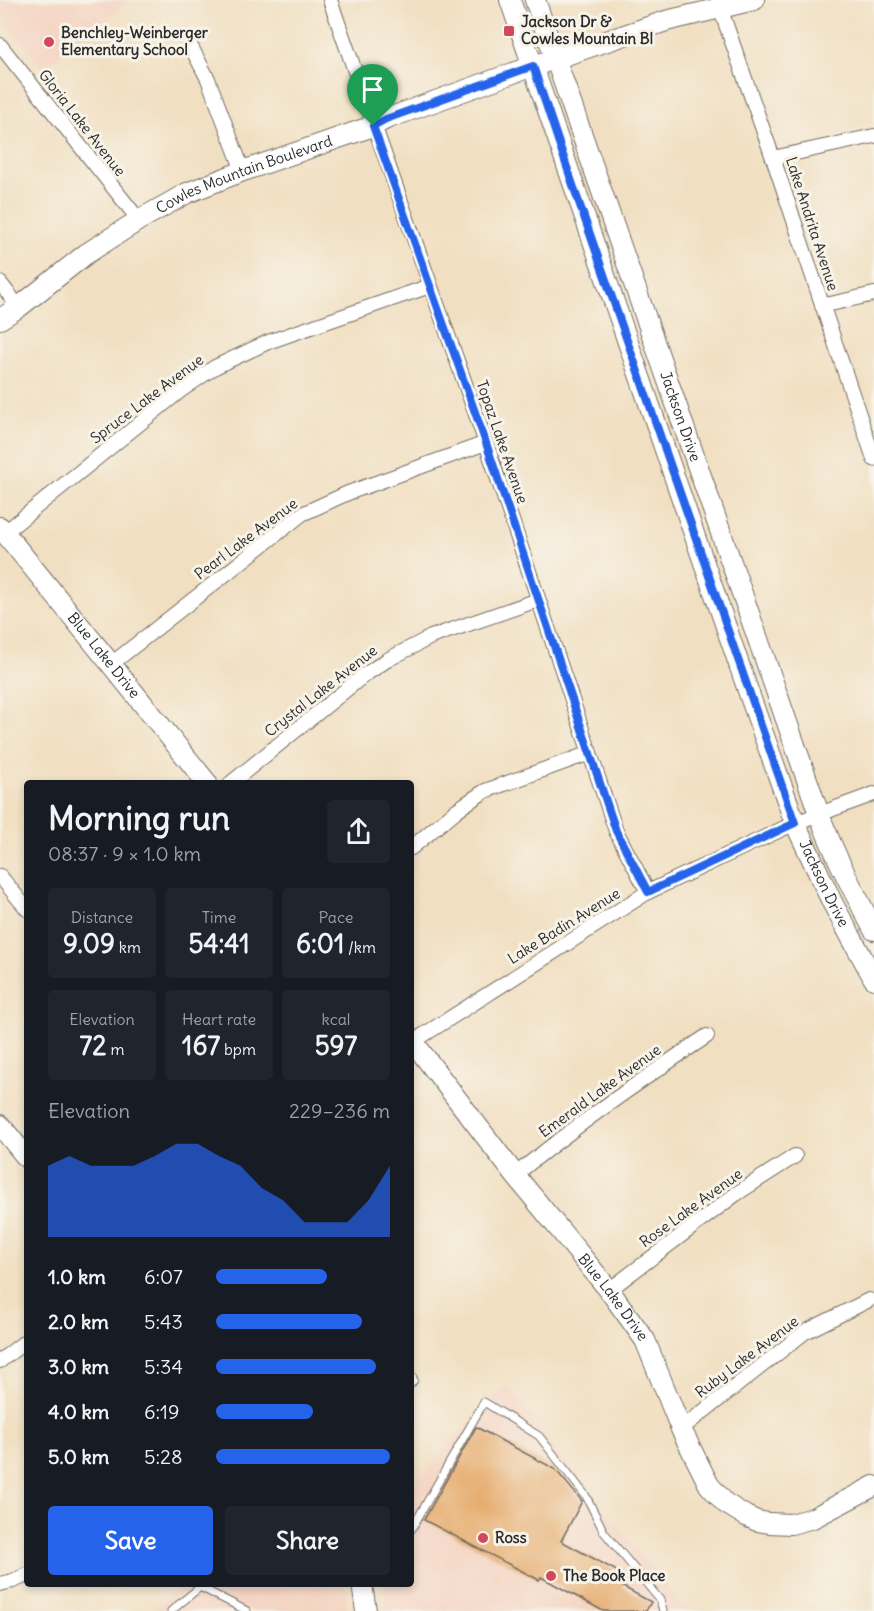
<!DOCTYPE html>
<meta charset="utf-8">
<style>
body{margin:0;font-family:Delius,sans-serif;background:#20242c;color:#f1f3f6;height:100vh;display:flex;flex-direction:column;font-size:22px;white-space:nowrap}
*{box-sizing:border-box;margin:0}
p{font-size:20px;color:#9ea1a6}
.icon{flex:none;width:33px;height:33px;fill:none;stroke:currentColor;stroke-width:2;stroke-linecap:round;stroke-linejoin:round}
.map{position:relative;flex:1;overflow:hidden}
.details{position:absolute;left:24px;top:780px;width:390px;height:807px;display:flex;flex-direction:column;background:#171b24;border-radius:6px;box-shadow:0 3px 9px #0003}
.details>*{flex:none}
.pin{position:absolute;display:grid;place-items:center;width:51px;height:51px;color:#fff;margin:-62px -26px;border-radius:50% 50% 50% 0;rotate:-45deg;box-shadow:0 0 6px #0007}
.pin .icon{rotate:45deg}
.round{display:grid;place-items:center;flex:none;width:63px;height:63px;border-radius:6px;background:#20242c}
.head{display:flex;align-items:center;justify-content:space-between;height:102px;padding:0 24px}
h1{font-size:33px;font-weight:700;line-height:45px}
.metrics{display:grid;grid-template-columns:repeat(3,1fr);gap:9px;height:102px;padding:6px 24px}
.metrics div{display:grid;align-content:center;border-radius:6px;background:#20242c;text-align:center}
.metrics b{font-size:26px;font-weight:700}
.metrics small{font-size:16px;font-weight:400}
.metrics p{font-size:16px}
.chart{height:168px;padding:12px 24px}
.chart p{display:flex;justify-content:space-between}
.chart svg{width:100%;height:108px;margin-top:6px;fill:#2563eb;opacity:.7}
.primary-button{display:flex;gap:12px;margin-top:auto;padding:12px 24px}
.primary-button a{flex:1;height:69px;border-radius:6px;background:#2563eb;color:#fff;font-size:24px;font-weight:700;line-height:69px;text-align:center}
.primary-button a+a{background:#20242c;color:#f1f3f6}
ul{padding:0 24px;list-style:none;font-size:20px}
li{display:grid;grid-template-columns:96px 72px 1fr;align-items:center;height:45px}
li i{height:15px;border-radius:8px;background:#2563eb}
.map>svg:first-child{display:block}
.built{fill:#f4d3c1}
.building{fill:#e5a766}
.lines{fill:none;stroke-linecap:round;stroke-linejoin:round}
.lane-casing{stroke:#706a60;stroke-width:9}
.street-casing{stroke:#706a60;stroke-width:16}
.secondary-casing{stroke:#706a60;stroke-width:22}
.lane{stroke:#fff;stroke-width:7}
.street{stroke:#fff;stroke-width:14}
.secondary{stroke:#fff;stroke-width:20}
.route-casing{stroke:#fff;stroke-width:12}
.route{stroke:#2563eb;stroke-width:8}
.poi-dot{fill:#d1495b;stroke:#f7f3e8;stroke-width:2}
.labels{text-anchor:middle;stroke-width:6;stroke-linejoin:round;paint-order:stroke}
.poi-label{font-size:15px;font-weight:bold;fill:#2b2b2b;stroke:#f7f3e8;text-anchor:start}
.street-label{font-size:15px;fill:#2b2b2b;stroke:#f7f3e8}
</style>
<div class="map">
<svg width="874" height="1611" viewBox="0 0 874 1611">
<rect width="100%" height="100%" fill="#f7f3e8"/>
<filter id="ink" filterUnits="userSpaceOnUse"><feTurbulence type="fractalNoise" baseFrequency=".0167" numOctaves="2"/><feDisplacementMap in="SourceGraphic" scale="12" xChannelSelector="R" yChannelSelector="G"/><feConvolveMatrix kernelMatrix="1 2 1 2 8 2 1 2 1" color-interpolation-filters="sRGB"/></filter>
<filter id="wash" filterUnits="userSpaceOnUse"><feTurbulence type="fractalNoise" baseFrequency=".008" numOctaves="4" result="noise"/><feDisplacementMap in="SourceGraphic" scale="24" xChannelSelector="R" yChannelSelector="G"/><feGaussianBlur stdDeviation="1.35" result="paint"/><feColorMatrix in="noise" values="0 0 0 0 0 0 0 0 0 0 0 0 0 0 0 0 0 1.4 0 .05"/><feComposite in="paint" operator="in"/></filter>
<g filter="url(#wash)">
<rect width="100%" height="100%" fill="#f1dfc1"/>
<g class="built">
<polygon points="0,0 129,0 43,69 0,16"/>
<polygon points="506,1385 686,1611 386,1611 386,1596 382,1584 411,1584 411,1481 427,1468"/>
<polygon points="181,1584 345,1584 348,1593 346,1611 151,1611"/>
</g>
<g id="blocks">
<polygon class="building" points="476,1427 555,1469 582,1501 561,1541 628,1577 623,1587 651,1602 646,1611 603,1611 541,1577 539,1580 424,1520"/>
</g>
</g>
<g filter="url(#ink)">
<use href="#blocks" fill-opacity="0" stroke="#706a60" stroke-width="1.5"/>
<g class="lines">
<defs>
<g id="lane">
<polyline points="411,1374 414,1380 411,1384"/>
<polyline points="411,1530 484,1402 539,1436 586,1496 604,1532 660,1600 663,1611"/>
<polyline points="171,1611 200,1587 247,1611"/>
</g>
<g id="street">
<polyline points="330,0 486,443 616,831 648,892"/>
<polyline points="718,2 773,158 874,459"/>
<polyline points="189,43 208,79 243,171"/>
<polyline points="0,45 139,220"/>
<polyline points="773,158 874,136"/>
<polyline points="0,283 19,307"/>
<polyline points="822,306 874,294"/>
<polyline points="4,533 180,391 215,367 268,342 430,286"/>
<polyline points="110,665 302,514 348,493 486,443"/>
<polyline points="231,783 363,676 387,660 431,637 538,600"/>
<polyline points="411,848 458,809 485,791 590,753"/>
<polyline points="0,876 27,909"/>
<polyline points="411,1043 648,892 795,823 874,794"/>
<path d="M515 1175C576 1125 641 1080 707 1036"/>
<polyline points="609,1290 736,1194 795,1156"/>
<polyline points="0,1361 27,1340"/>
<polyline points="681,1429 805,1332 869,1300"/>
<polyline points="0,1584 13,1581 27,1575"/>
</g>
<g id="secondary">
<path id="s1" d="M510 0 753 705 795 823 833 904 874 979"/>
<path id="s2" d="M535 0 819 814C834 854 854 892 874 930"/>
<path id="s3" d="M0 319 19 307 86 254 139 220 187 193 243 171 373 126 386 119 513 73 666 21 754 0"/>
<path id="s4" d="M0 527 207 783"/>
<path id="s5" d="M411 1039 515 1175 609 1290 645 1340 681 1429 709 1485 725 1503 746 1516 757 1521 769 1523 791 1524 813 1518 874 1486"/>
<polyline points="0,1125 27,1158"/>
<polyline points="362,1584 366,1611"/>
</g>
</defs>
<use href="#lane" class="lane-casing"/>
<use href="#street" class="street-casing"/>
<use href="#secondary" class="secondary-casing"/>
<use href="#lane" class="lane"/>
<use href="#street" class="street"/>
<use href="#secondary" class="secondary"/>
</g>
</g>
<g class="lines" filter="url(#ink)">
<defs>
<polygon id="route" points="533,66 575,191 795,823 648,892 616,831 486,443 373,126 386,119"/>
</defs>
<use href="#route" class="route-casing"/>
<use href="#route" class="route"/>
</g>
<g class="poi-dot">
<rect x="503" y="25" width="12" height="12" rx="3"/>
<circle cx="49" cy="42" r="6"/>
<circle cx="483" cy="1538" r="6"/>
<circle cx="551" cy="1576" r="6"/>
</g>
<g class="labels">
<g class="poi-label">
<text x="521" y="27">Jackson Dr &amp;<tspan x="521" dy="17">Cowles Mountain Bl</tspan></text>
<text x="61" y="38">Benchley-Weinberger<tspan x="61" dy="17">Elementary School</tspan></text>
<text x="495" y="1543">Ross</text>
<text x="563" y="1581">The Book Place</text>
</g>
<g class="street-label">
<text transform="translate(82 123) rotate(52)" y="5">Gloria Lake Avenue</text>
<text dy="5" stroke="none"><textPath href="#s3" startOffset="286">Cowles Mountain Boulevard</textPath></text>
<text transform="translate(812 224) rotate(72)" y="5">Lake Andrita Avenue</text>
<text transform="translate(147 399) rotate(-37)" y="5">Spruce Lake Avenue</text>
<text dy="5" stroke="none"><textPath href="#s2" startOffset="441">Jackson Drive</textPath></text>
<text transform="translate(502 442) rotate(71)" y="5">Topaz Lake Avenue</text>
<text transform="translate(246 539) rotate(-37)" y="5">Pearl Lake Avenue</text>
<text dy="5" stroke="none"><textPath href="#s4" startOffset="165">Blue Lake Drive</textPath></text>
<text transform="translate(321 691) rotate(-38)" y="5">Crystal Lake Avenue</text>
<text dy="5" stroke="none"><textPath href="#s1" startOffset="938">Jackson Drive</textPath></text>
<text transform="translate(564 926) rotate(-32)" y="5">Lake Badin Avenue</text>
<text transform="translate(600 1091) rotate(-36)" y="5">Emerald Lake Avenue</text>
<text transform="translate(691 1208) rotate(-36)" y="5">Rose Lake Avenue</text>
<text dy="5" stroke="none"><textPath href="#s5" startOffset="328">Blue Lake Drive</textPath></text>
<text transform="translate(747 1357) rotate(-37)" y="5">Ruby Lake Avenue</text>
</g>
</g>
</svg>
<div class="pin" style="left:373px;top:126px;background:#1e9e55"><svg class="icon" aria-label="arrive" viewBox="0 0 24 24"><path d="M6 21V4h12l-3 4 3 4H6"/></svg></div>
<section class="details">
<div class="head"><div><h1>Morning run</h1><p>08:37 · 9 × 1.0 km</p></div><a class="round"><svg class="icon" aria-label="share" viewBox="0 0 24 24"><path d="M12 15V3M7 8l5-5 5 5M5 13v7h14v-7"/></svg></a></div>
<div class="metrics">
<div><p>Distance</p><b>9.09<small> km</small></b></div>
<div><p>Time</p><b>54:41</b></div>
<div><p>Pace</p><b>6:01<small> /km</small></b></div>
</div>
<div class="metrics">
<div><p>Elevation</p><b>72<small> m</small></b></div>
<div><p>Heart rate</p><b>167<small> bpm</small></b></div>
<div><p>kcal</p><b>597</b></div>
</div>
<div class="chart"><p><span>Elevation</span>229–236 m</p>
<svg viewBox="0 0 160 44" preserveAspectRatio="none"><path d="M0 44V15L10 11L20 15L30 15L40 15L50 11L60 6L70 6L80 11L90 15L100 24L110 29L120 38L130 38L140 38L150 29L160 15V44z"/></svg>
</div>
<ul>
<li><b>1.0 km</b>6:07<i style="width:64%"></i></li>
<li><b>2.0 km</b>5:43<i style="width:84%"></i></li>
<li><b>3.0 km</b>5:34<i style="width:92%"></i></li>
<li><b>4.0 km</b>6:19<i style="width:56%"></i></li>
<li><b>5.0 km</b>5:28<i style="width:100%"></i></li>
</ul>
<div class="primary-button"><a>Save</a><a>Share</a></div>
</section>
</div>
